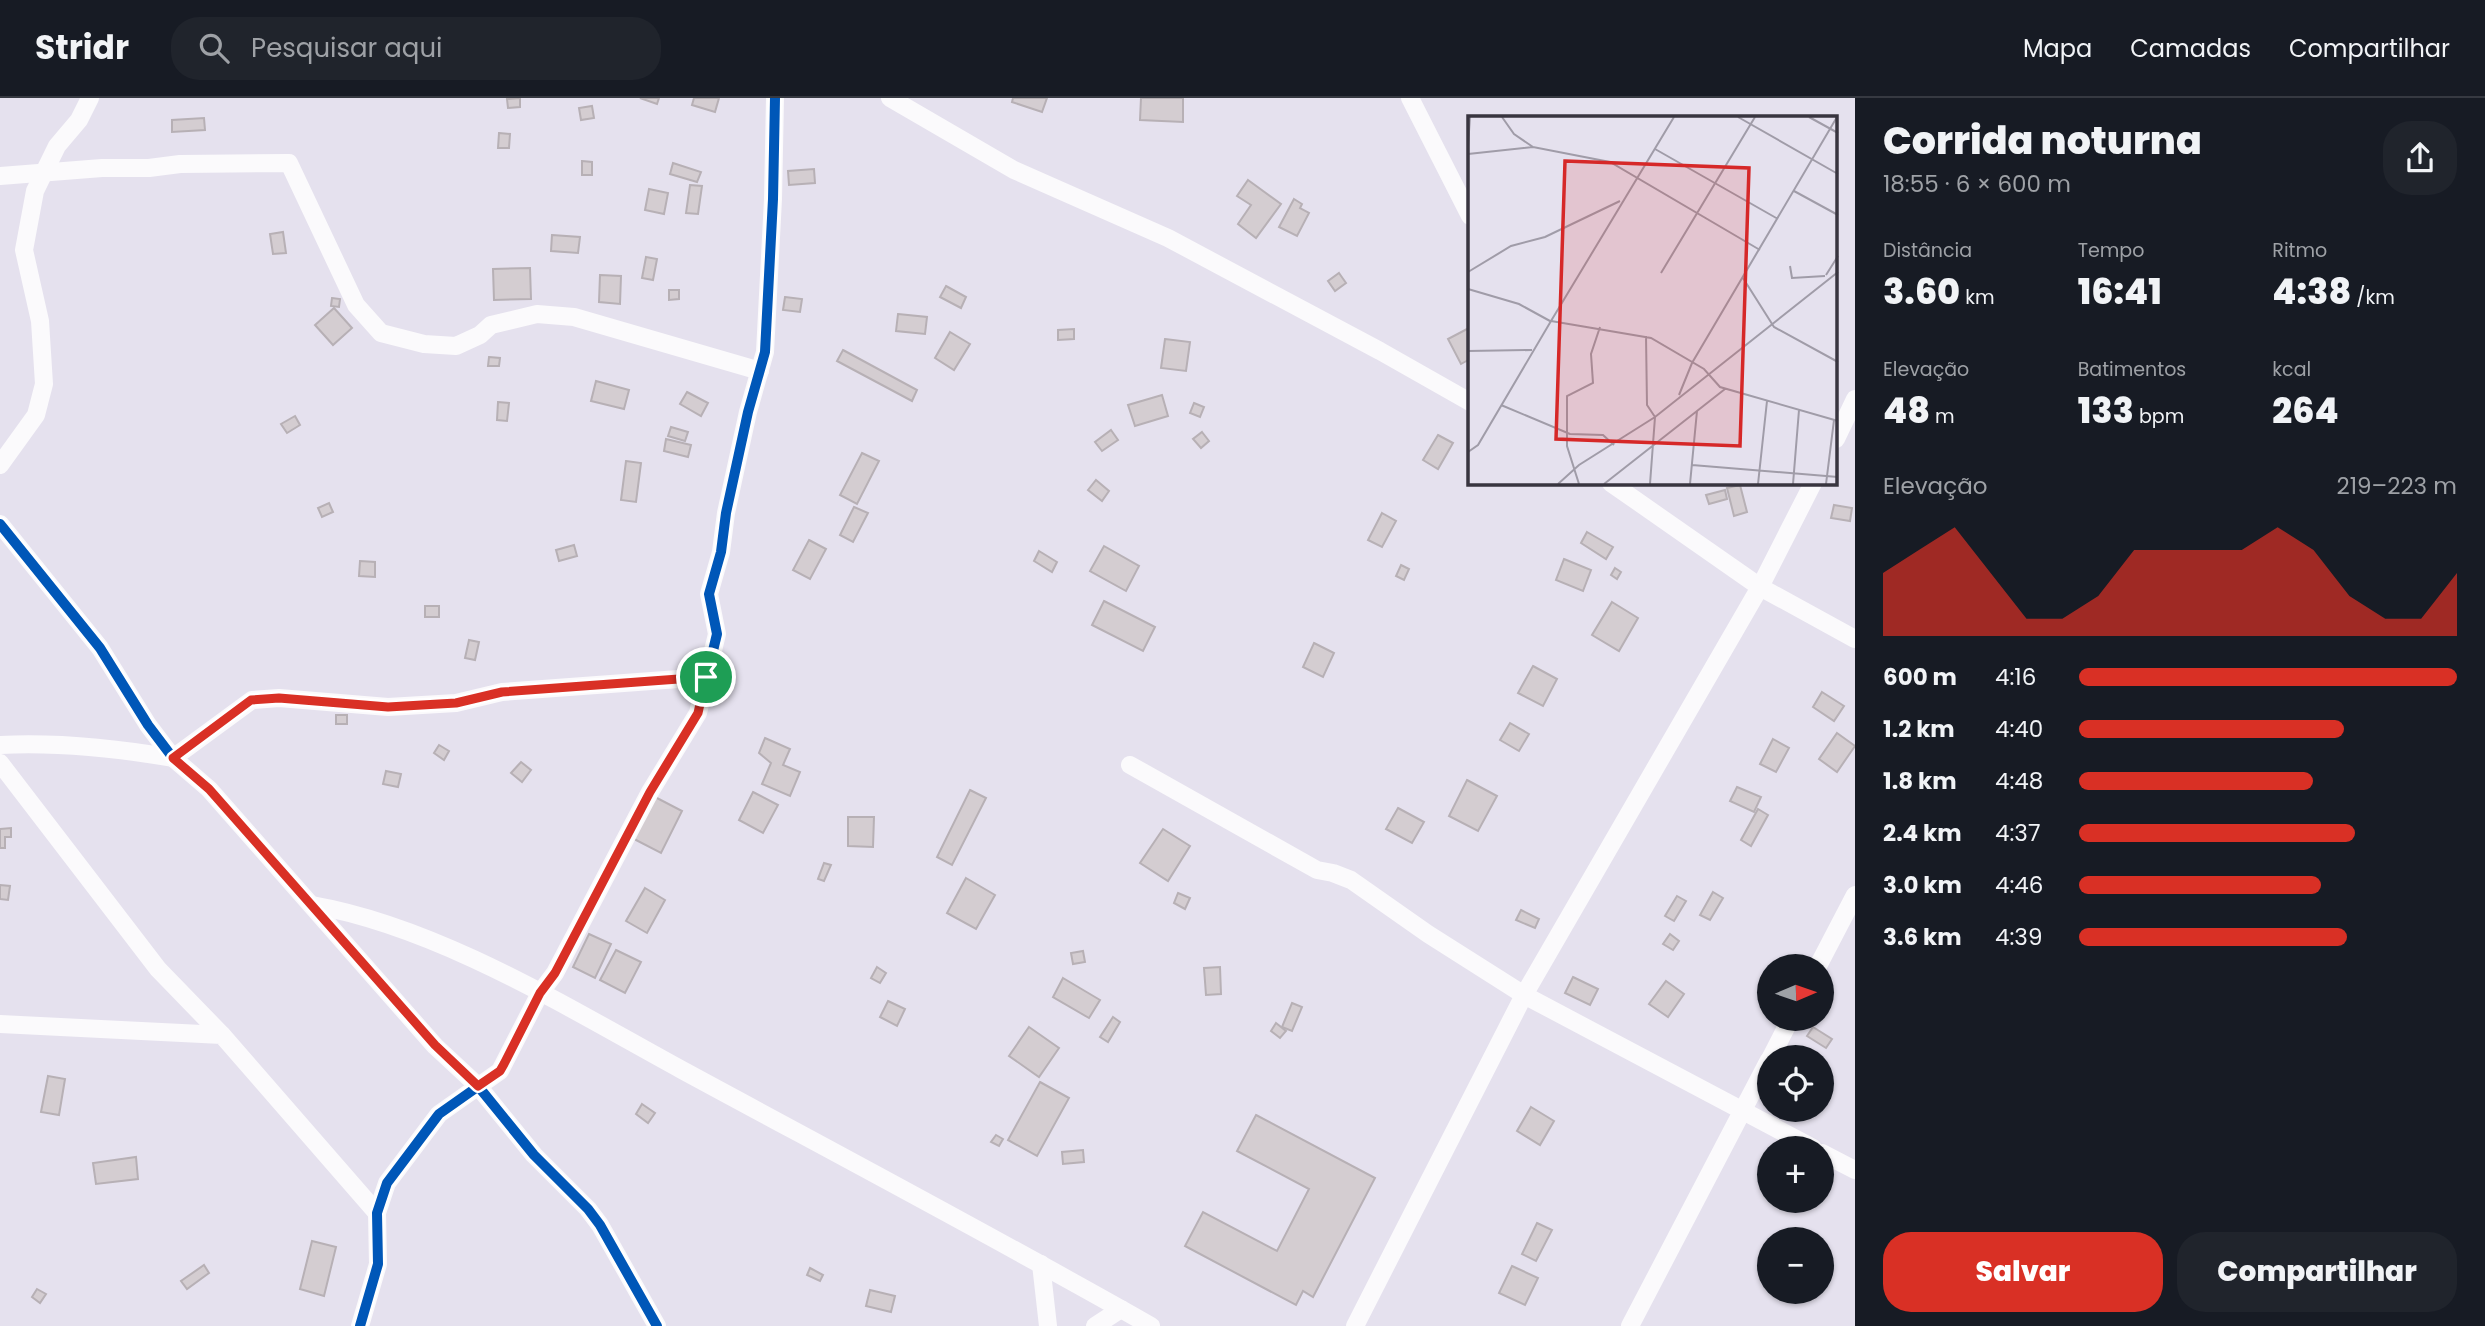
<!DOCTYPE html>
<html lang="pt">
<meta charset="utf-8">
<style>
body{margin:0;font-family:Poppins,sans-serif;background:#20242c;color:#f1f3f6;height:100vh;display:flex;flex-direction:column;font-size:26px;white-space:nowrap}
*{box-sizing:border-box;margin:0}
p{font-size:23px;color:#9ea1a6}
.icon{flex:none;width:38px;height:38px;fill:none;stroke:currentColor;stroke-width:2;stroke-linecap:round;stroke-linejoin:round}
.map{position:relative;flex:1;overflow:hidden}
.side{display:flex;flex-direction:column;background:#171b24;width:630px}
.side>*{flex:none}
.needle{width:46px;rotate:88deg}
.fabs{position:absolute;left:1757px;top:856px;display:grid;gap:14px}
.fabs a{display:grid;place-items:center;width:77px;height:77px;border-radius:50%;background:#171b24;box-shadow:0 2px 5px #0004;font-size:35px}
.pin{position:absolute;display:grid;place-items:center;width:60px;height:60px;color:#fff;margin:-30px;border:4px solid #fff;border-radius:50%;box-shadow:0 2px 7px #0007}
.round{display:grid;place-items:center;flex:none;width:74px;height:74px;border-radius:28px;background:#20242c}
.overview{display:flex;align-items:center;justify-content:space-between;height:119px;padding:0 28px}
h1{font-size:38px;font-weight:800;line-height:52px}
.figures{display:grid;grid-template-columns:repeat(3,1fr);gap:10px;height:119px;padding:7px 28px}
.figures div{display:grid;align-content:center}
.figures b{font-size:35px;font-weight:800}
.figures small{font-size:19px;font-weight:400}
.figures p{font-size:19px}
.chart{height:196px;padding:14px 28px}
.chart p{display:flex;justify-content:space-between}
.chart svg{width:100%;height:126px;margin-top:7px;fill:#d93025;opacity:.7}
.cta{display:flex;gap:14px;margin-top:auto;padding:14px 28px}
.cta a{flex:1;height:80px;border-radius:28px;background:#d93025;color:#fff;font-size:28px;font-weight:800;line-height:80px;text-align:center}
.cta a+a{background:#20242c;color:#f1f3f6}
ul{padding:0 28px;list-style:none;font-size:23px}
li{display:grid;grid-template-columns:112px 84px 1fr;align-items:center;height:52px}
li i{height:18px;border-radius:9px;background:#d93025}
header{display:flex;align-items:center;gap:42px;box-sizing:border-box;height:98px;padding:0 35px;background:#171b24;border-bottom:2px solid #363941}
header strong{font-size:33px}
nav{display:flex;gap:38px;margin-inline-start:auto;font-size:24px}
.search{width:490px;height:63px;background:#20242c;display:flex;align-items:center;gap:18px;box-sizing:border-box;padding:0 24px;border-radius:28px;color:#9ea1a6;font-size:26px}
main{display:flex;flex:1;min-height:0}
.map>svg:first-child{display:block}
.building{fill:#d4cdd1;stroke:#b7b0b5;stroke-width:2}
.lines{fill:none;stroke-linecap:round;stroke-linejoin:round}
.minor{stroke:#fbfafc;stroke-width:18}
.cycleway-casing{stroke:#fff;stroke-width:15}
.cycleway{stroke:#0057b8;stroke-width:10}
.route-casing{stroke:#fff;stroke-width:14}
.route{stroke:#d93025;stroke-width:9}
.inset-road{fill:none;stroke:#a09ca8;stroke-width:2}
.view{fill:#d62828;fill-opacity:0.15;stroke:#d62828;stroke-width:3.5}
.inset-edge{fill:none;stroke:#38353f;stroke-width:3.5}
</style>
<header>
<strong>Stridr</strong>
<div class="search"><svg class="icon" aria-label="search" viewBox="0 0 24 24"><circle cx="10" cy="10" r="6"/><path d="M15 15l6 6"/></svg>Pesquisar aqui</div>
<nav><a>Mapa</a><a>Camadas</a><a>Compartilhar</a></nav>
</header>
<main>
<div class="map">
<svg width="1855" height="1228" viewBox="0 0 1855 1228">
<rect width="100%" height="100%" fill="#e5e1ee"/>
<g class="building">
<polygon points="520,0 520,9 508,10 507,1"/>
<polygon points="640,0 659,0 657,6"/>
<polygon points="694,0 719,0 715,14 692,7"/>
<polygon points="1013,0 1047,0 1042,14 1012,4"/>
<polygon points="1141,0 1183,0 1183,24 1140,22"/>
<polygon points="592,8 594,20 581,22 579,10"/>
<polygon points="204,20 205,32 172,34 172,22"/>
<polygon points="499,35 510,36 509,50 498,50"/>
<polygon points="582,63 592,64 592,77 582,77"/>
<polygon points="673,65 701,74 697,84 670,76"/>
<polygon points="814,71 815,85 789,87 788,73"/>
<polygon points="1248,82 1281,106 1256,140 1238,126 1251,107 1237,98"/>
<polygon points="690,87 702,88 698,116 686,115"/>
<polygon points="649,91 668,95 664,116 645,112"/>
<polygon points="1294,101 1302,106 1300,110 1309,115 1297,138 1279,129"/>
<polygon points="283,134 286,155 273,156 270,136"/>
<polygon points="552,137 580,139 578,155 551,153"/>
<polygon points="646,159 657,161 653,182 642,180"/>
<polygon points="530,170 531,201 494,202 493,171"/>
<polygon points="1339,175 1346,185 1335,193 1328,183"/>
<polygon points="600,177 621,178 620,206 599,204"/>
<polygon points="946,188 966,199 961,210 940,199"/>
<polygon points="669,192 679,192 679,201 669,202"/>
<polygon points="785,199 802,201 800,214 783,212"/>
<polygon points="332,200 340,201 339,209 331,208"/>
<polygon points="334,210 352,230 333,247 315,227"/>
<polygon points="898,216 927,219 925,236 896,233"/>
<polygon points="1469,230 1470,261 1461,266 1448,241"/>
<polygon points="1074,231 1074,241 1058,242 1058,232"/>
<polygon points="950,234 970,246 954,272 935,260"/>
<polygon points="1165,241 1190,244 1186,273 1161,270"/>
<polygon points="843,252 917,292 912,303 837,263"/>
<polygon points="489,259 500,260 499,268 488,268"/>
<polygon points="596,283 629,292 624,311 591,303"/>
<polygon points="687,294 708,305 701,318 680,306"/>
<polygon points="1162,297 1168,318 1135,328 1128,307"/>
<polygon points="498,304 509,305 507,323 497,322"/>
<polygon points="1194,305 1204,309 1200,319 1190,315"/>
<polygon points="295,318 300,327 287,335 281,326"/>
<polygon points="671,329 688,334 685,343 668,338"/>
<polygon points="1111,332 1118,342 1102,353 1095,344"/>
<polygon points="1202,334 1209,343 1201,350 1193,341"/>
<polygon points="1438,337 1453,345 1438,371 1423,362"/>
<polygon points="666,341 691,347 688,359 664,353"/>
<polygon points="862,355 879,363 857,406 840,397"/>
<polygon points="626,363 641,365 636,404 621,402"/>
<polygon points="1096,382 1109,393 1102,403 1088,392"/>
<polygon points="1740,387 1747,414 1734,418 1727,390"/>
<polygon points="1725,392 1727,401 1709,406 1706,397"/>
<polygon points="329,405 333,414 322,419 318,410"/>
<polygon points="1834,407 1852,410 1850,423 1831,420"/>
<polygon points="854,409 868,415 853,444 840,437"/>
<polygon points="1382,415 1396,423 1382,449 1368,442"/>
<polygon points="1587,434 1613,449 1606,461 1581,445"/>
<polygon points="809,442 826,451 810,481 793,472"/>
<polygon points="574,447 577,458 559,463 556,452"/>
<polygon points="1104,448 1139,468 1126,493 1090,473"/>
<polygon points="1039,453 1057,464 1052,474 1034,463"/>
<polygon points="1564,461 1591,472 1583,493 1556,482"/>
<polygon points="360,463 375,464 375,479 359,478"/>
<polygon points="1401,467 1409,471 1404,482 1396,478"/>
<polygon points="1615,470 1621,474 1617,481 1611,477"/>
<polygon points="1104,503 1155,529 1143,553 1092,527"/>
<polygon points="1612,504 1638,520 1619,553 1592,537"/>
<rect x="425" y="508" width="14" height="11"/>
<polygon points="469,542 479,544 475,562 465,560"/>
<polygon points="1314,545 1334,555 1323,579 1303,569"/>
<polygon points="1533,568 1557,581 1543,608 1518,595"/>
<polygon points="1822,594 1844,608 1834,623 1813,609"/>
<rect x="336" y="617" width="11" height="9"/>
<polygon points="1510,625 1529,636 1519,653 1500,642"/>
<polygon points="1837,635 1855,648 1837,674 1819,661"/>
<polygon points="765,640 790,651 783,667 800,674 790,698 762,686 771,665 759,655"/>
<polygon points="1773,641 1789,650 1776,674 1760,666"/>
<polygon points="439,647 449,653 444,662 434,655"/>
<polygon points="521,664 531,672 522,684 511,675"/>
<polygon points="386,673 401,676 398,689 383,686"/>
<polygon points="1467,682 1497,698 1478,733 1449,718"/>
<polygon points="1737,689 1761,699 1754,714 1730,703"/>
<polygon points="970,692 986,700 952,767 937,759"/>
<polygon points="753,694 778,707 763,735 739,722"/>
<polygon points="655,699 682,713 661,755 634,741"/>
<polygon points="1398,710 1424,724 1412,745 1386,731"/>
<polygon points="1758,711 1768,717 1751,748 1741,742"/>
<polygon points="848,719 874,719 873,749 848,748"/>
<polygon points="11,730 11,739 5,739 5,750 0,750 0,731"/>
<polygon points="1163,731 1190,748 1168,783 1140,765"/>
<polygon points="824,765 831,767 824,783 818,781"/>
<polygon points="966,780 995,797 976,831 947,815"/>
<polygon points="0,787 10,788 8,802 0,801"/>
<polygon points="645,790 665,802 647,835 626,823"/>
<polygon points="1713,794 1723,800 1710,822 1700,817"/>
<polygon points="1178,795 1190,800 1185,811 1174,805"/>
<polygon points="1677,798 1686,803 1674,823 1665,818"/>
<polygon points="1521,812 1539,821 1535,830 1516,822"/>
<polygon points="589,836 611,846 595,880 573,869"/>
<polygon points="1670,836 1679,843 1673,852 1663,846"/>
<polygon points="616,852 641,864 625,895 600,882"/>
<polygon points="1083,853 1085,864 1073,866 1071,855"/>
<polygon points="877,869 886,875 880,885 871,880"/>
<polygon points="1220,869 1221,896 1206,897 1204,870"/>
<polygon points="1573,879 1598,891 1590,907 1565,895"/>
<polygon points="1063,880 1100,902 1089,920 1053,899"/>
<polygon points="1666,883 1684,896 1668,919 1649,906"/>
<polygon points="888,903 905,911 897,928 880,919"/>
<polygon points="1292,905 1302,909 1292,933 1282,929"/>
<polygon points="1113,919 1120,924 1108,944 1100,939"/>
<polygon points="1276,925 1286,933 1280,940 1271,933"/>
<polygon points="1029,929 1059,950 1039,979 1009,958"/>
<polygon points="1813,929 1832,941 1826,950 1807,938"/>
<polygon points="48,978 65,981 59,1017 41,1014"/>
<polygon points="1040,984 1069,1000 1037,1058 1008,1042"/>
<polygon points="642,1006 655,1015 648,1025 636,1016"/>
<polygon points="1531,1009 1554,1023 1540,1047 1517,1033"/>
<polygon points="1256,1017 1375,1080 1313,1199 1303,1193 1296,1207 1185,1148 1203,1114 1277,1153 1309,1091 1237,1053"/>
<polygon points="996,1037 1003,1041 999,1048 991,1044"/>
<polygon points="1083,1052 1084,1064 1063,1066 1062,1054"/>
<polygon points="136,1059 138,1081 96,1086 93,1065"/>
<polygon points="1537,1125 1552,1132 1536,1163 1522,1156"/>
<polygon points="312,1143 336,1149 324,1198 300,1191"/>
<polygon points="204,1167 209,1175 187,1191 181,1183"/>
<polygon points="1512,1168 1538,1180 1525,1207 1499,1195"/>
<polygon points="810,1170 823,1177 820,1183 807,1177"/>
<polygon points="37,1191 46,1196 40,1205 32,1199"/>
<polygon points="870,1192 895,1198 891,1214 866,1208"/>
</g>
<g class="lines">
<g class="minor">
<polyline points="890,0 1014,72 1168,140 1380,253 1470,304"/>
<polyline points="1410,0 1470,118"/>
<polyline points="0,78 102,70 149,70 180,66 289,65 356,207 381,235 424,246 456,248 480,237 491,227 537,216 574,219 760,273"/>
<polyline points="1836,341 1855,301"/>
<polyline points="0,367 36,317 44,286 40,223 24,152 35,93 57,48 79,22 90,0"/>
<polyline points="1611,385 1760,489 1855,541"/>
<polyline points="0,426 100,550 148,627 173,660 209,691 435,948 478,988 534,1057 588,1111 600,1127 657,1228"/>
<path d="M0 647C59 644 115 650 173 660L252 602 279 600 388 609 456 605 502 594 706 579"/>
<polyline points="0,665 158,871 222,937"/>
<polyline points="1130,667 1317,772 1333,775 1351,782 1428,836 1524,897 1813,1050"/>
<path d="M312 807C439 829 570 911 682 972 839 1057 996 1140 1151 1228"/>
<polyline points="1818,868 1855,797"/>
<polyline points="0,926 222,937 377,1115"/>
<polyline points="1771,959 1791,920"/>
<polyline points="1822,1055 1855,1072"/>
<polyline points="1041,1166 1048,1228"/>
<polyline points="360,1228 378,1166 377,1115 387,1085 439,1016 500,973 540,895 555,875 650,694 698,615 717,536 709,496 721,454 726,415 748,314 765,254 773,101 775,0"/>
<polyline points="1095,1228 1121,1211"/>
<polyline points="1355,1228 1524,897 1760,489 1813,385"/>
<polyline points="1630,1228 1769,962"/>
</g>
<defs>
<g id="cycleway">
<polyline points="0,426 100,550 148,627 173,660 209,691 435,948 478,988 534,1057 588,1111 600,1127 657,1228"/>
<polyline points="360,1228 378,1166 377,1115 387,1085 439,1016 500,973 540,895 555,875 650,694 698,615 717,536 709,496 721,454 726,415 748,314 765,254 773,101 775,0"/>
</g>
</defs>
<use href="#cycleway" class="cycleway-casing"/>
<use href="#cycleway" class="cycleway"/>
</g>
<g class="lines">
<defs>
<polygon id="route" points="706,579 698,615 650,694 555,875 540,895 504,966 500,973 478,988 435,947 209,691 173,660 251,602 279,600 388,609 456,605 502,594"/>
</defs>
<use href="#route" class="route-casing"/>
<use href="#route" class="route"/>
</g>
<g transform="translate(1468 18)">
<rect width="369" height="369" fill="#e5e1ee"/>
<path class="inset-road" d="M34 1 46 18 65 31M206 1 83 205 183 222 236 253 252 271 370 305M270 1 370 58M341 1 370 17M0 30 2 1M187 33 310 103M0 38 65 31 142 46 292 134M326 75 370 99M322 150 324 162 357 160M0 156 43 130 77 121 152 85M193 157 287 1M358 159 370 140M275 162 306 211 370 246M0 173 51 188 82 205M178 220 179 289 187 301 182 368M0 235 64 234M211 279 224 247 369 1M33 289 102 318 135 319 146 329M0 336 10 329 83 205M224 349 370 361M90 368 111 349 187 301 370 156M111 368 99 330V280L125 267 123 238 132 211M136 368 229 295M222 368 229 295 257 273M290 368 299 285M325 368 331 294M358 368 366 304"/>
<path class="view" d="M97 45 281 52 272 330 88 323Z"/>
<rect width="369" height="369" class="inset-edge"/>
</g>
</svg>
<div class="fabs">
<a><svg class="needle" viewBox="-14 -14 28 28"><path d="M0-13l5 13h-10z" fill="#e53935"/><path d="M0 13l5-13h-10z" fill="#9ea1a6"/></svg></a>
<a><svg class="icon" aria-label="locate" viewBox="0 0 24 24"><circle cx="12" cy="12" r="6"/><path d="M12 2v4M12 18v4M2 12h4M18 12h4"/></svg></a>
<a>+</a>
<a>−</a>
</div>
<div class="pin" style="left:706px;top:579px;background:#1e9e55"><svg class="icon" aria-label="arrive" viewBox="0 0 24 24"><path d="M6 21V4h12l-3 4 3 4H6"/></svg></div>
</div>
<section class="side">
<div class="overview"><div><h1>Corrida noturna</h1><p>18:55 · 6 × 600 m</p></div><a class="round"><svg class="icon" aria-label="share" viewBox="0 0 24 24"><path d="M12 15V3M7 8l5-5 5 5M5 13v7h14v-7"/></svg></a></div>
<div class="figures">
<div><p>Distância</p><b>3.60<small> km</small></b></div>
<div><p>Tempo</p><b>16:41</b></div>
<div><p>Ritmo</p><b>4:38<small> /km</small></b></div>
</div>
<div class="figures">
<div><p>Elevação</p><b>48<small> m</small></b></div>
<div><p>Batimentos</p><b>133<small> bpm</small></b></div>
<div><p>kcal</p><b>264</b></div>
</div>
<div class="chart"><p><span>Elevação</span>219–223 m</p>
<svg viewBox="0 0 160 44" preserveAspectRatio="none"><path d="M0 44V22L10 14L20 6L30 22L40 38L50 38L60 30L70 14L80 14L90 14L100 14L110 6L120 14L130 30L140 38L150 38L160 22V44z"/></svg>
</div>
<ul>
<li><b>600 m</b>4:16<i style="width:100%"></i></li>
<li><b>1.2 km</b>4:40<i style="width:70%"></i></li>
<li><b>1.8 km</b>4:48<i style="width:62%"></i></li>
<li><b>2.4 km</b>4:37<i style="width:73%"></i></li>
<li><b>3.0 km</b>4:46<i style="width:64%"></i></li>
<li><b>3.6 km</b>4:39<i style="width:71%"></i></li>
</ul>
<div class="cta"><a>Salvar</a><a>Compartilhar</a></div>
</section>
</main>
